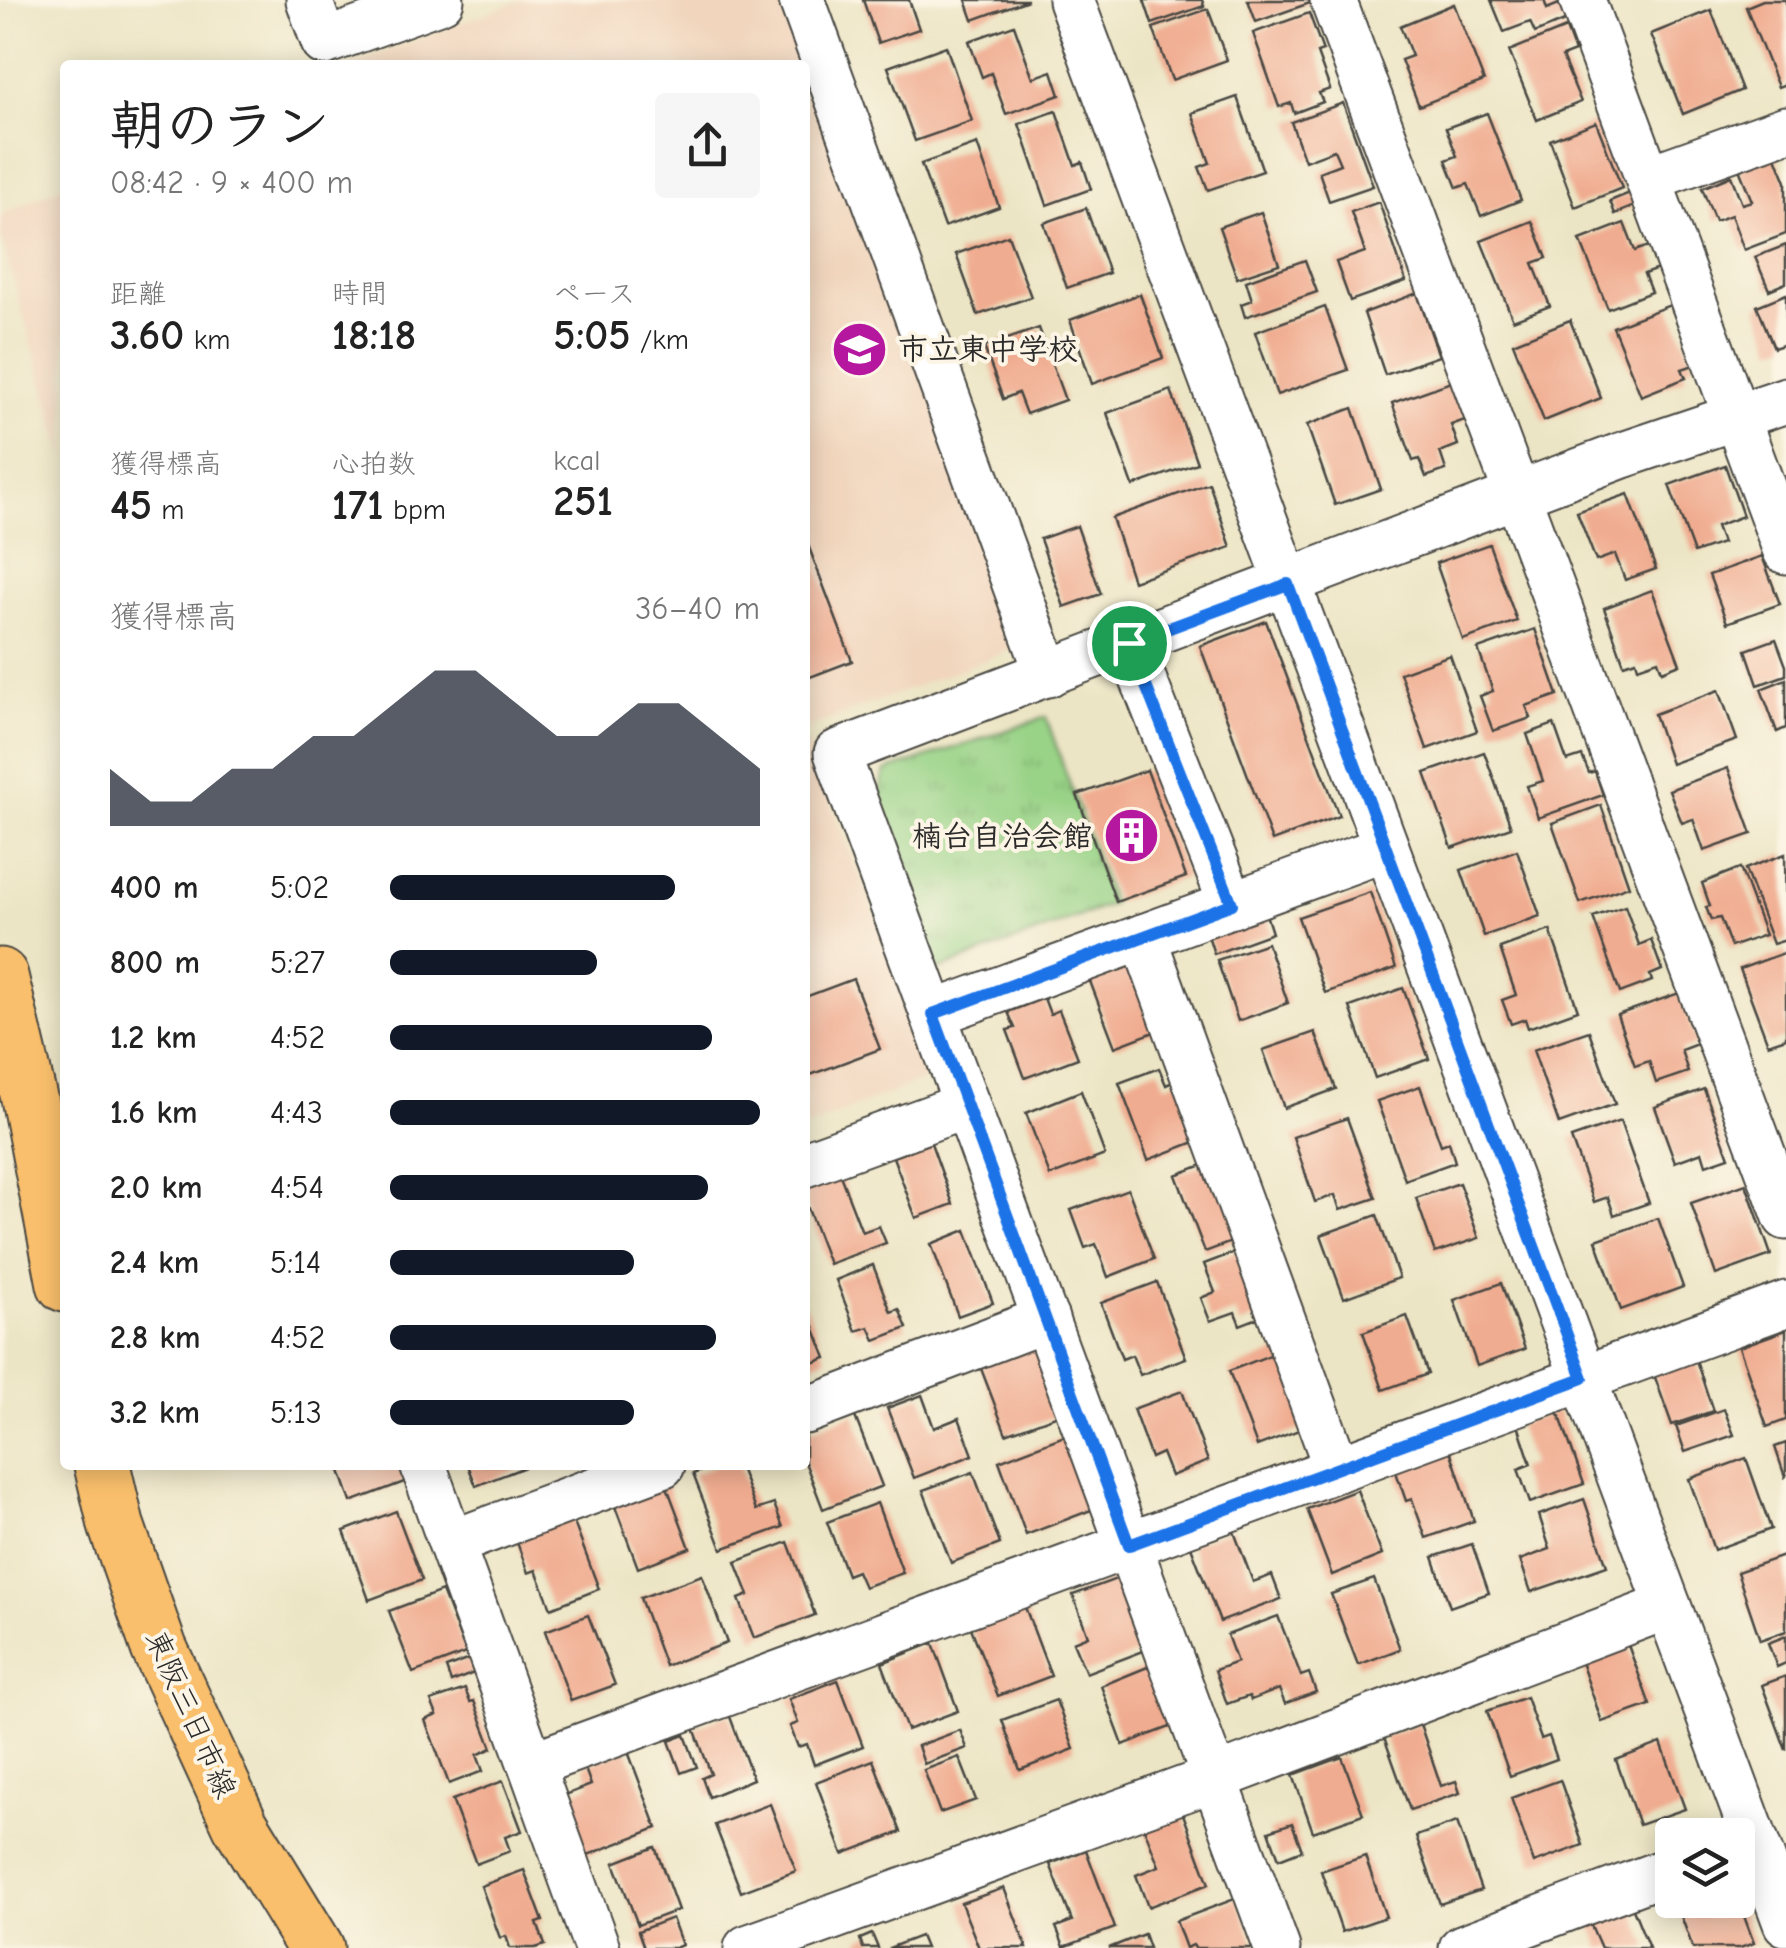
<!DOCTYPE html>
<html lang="ja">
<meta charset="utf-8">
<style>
body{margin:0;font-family:"Comic Neue","Klee One",sans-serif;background:#f6f6f6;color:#222;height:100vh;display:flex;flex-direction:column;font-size:38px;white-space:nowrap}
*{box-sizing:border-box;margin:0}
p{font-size:32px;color:#767676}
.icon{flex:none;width:55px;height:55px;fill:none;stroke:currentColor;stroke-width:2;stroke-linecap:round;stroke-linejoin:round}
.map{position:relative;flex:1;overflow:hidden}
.details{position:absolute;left:60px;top:60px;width:750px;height:1410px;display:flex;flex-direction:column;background:#fff;border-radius:10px;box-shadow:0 5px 25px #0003}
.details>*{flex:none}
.buttons{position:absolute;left:1655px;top:1818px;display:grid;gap:20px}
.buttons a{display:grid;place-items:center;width:100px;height:100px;border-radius:10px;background:#fff;box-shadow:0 5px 25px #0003;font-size:50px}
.pin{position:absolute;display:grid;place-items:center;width:85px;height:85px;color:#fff;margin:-42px;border:5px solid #fff;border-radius:50%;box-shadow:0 2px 10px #0007}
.round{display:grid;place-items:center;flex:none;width:105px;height:105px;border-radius:10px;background:#f6f6f6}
.summary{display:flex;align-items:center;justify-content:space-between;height:170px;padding:0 50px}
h1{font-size:55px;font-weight:800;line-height:75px}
.metrics{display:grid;grid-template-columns:repeat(3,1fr);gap:15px;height:170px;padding:10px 50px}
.metrics div{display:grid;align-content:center}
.metrics b{font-size:42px;font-weight:800}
.metrics small{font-size:28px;font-weight:400}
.metrics p{font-size:28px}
.chart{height:280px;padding:20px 50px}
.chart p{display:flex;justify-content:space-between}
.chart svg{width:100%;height:180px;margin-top:10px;fill:#111827;opacity:.7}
ul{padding:0 50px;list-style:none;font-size:32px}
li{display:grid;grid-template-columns:160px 120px 1fr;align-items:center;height:75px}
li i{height:25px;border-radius:12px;background:#111827}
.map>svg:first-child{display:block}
.built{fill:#f1d5bd}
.park{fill:url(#park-tufts);stroke:#627f59;stroke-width:2.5}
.building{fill:#f0ac90}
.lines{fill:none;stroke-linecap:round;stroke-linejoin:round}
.minor-casing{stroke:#484742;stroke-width:49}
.major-casing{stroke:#484742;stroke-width:59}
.minor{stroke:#fff;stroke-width:45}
.major{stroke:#f9bf6c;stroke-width:55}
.route-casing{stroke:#fff;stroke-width:20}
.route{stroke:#1a73e8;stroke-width:12}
.labels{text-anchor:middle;stroke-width:8;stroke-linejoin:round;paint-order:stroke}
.poi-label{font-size:30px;font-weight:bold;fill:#2b2b2b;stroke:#fcf5e5;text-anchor:start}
.street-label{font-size:30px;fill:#2b2b2b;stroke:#fcf5e5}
</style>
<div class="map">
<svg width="1786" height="1948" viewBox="0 0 1786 1948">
<defs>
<pattern id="park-tufts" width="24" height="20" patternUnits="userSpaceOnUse" patternTransform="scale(2.5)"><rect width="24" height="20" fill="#99d387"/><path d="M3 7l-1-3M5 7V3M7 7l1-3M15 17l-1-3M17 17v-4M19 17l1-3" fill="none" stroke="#84b575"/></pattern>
</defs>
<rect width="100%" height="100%" fill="#fcf5e5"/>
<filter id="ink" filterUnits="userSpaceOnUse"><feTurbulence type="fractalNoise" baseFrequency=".01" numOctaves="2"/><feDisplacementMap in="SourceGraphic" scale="20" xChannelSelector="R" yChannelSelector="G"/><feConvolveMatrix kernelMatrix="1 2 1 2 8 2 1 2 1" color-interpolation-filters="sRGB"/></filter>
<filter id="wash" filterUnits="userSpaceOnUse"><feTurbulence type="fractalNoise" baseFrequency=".0048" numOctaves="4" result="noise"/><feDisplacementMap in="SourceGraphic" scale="40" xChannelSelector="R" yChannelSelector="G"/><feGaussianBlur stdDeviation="2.25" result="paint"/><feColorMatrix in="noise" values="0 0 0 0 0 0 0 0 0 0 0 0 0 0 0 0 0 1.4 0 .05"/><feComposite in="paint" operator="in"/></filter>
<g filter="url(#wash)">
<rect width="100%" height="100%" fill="#ece5c5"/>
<g class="built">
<polygon points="522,0 786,0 1015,633 1010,650 805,729 805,65 350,65"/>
<polygon points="65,185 65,457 0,235 0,215"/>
<polygon points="805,736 935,1069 920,1081 805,1128"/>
</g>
<polygon class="park" points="1046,717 1112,904 938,970 879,792 886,771"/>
<g id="blocks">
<g class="building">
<polygon points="863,0 909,0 919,29 878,43"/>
<polygon points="966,0 1028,0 973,20"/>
<polygon points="1144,0 1202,0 1204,6 1152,24"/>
<polygon points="1248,0 1309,0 1310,3 1256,22"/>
<polygon points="1491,0 1544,0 1547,9 1566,1 1572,18 1535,33 1530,22 1504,32"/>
<polygon points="1763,0 1786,0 1786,84 1778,87 1746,7"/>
<polygon points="1454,4 1484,81 1419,106 1401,60 1412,56 1400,26"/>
<polygon points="1208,9 1227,60 1172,80 1153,28"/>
<polygon points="1711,10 1742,90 1683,114 1651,34"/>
<polygon points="1309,13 1323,51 1317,53 1330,89 1319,93 1323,102 1294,113 1291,103 1279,107 1253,33"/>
<polygon points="1014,25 1033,78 1052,71 1060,95 1006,114 991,73 982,77 969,41"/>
<polygon points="1566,28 1575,52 1562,57 1581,102 1537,120 1509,51"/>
<polygon points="946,46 972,121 915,141 888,67"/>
<polygon points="1237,97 1263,171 1208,190 1199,167 1210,163 1192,113"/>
<polygon points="1343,103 1373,186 1329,201 1319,172 1340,164 1334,150 1305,161 1291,122"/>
<polygon points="1056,111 1075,165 1082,162 1091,189 1047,205 1019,124"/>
<polygon points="1487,113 1521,200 1481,216 1468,184 1457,188 1446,160 1457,156 1446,128"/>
<polygon points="1596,122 1622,188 1575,207 1550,140"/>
<polygon points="977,144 999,207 944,227 921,164"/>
<polygon points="1775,154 1786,182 1786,234 1744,250 1731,215 1715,221 1702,188 1731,176 1742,204 1752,201 1739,169"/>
<polygon points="1637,190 1642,203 1615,214 1610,201"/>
<polygon points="1379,202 1406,281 1350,301 1336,262 1365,252 1351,212"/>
<polygon points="1086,208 1109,273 1067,288 1044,223"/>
<polygon points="1261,212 1279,264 1237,278 1219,227"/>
<polygon points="1532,221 1547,258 1533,263 1550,306 1513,320 1481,241"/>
<polygon points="1624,223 1635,251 1649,246 1658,269 1644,274 1651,292 1608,309 1580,240"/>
<polygon points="1008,235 1031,297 978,315 956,254"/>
<polygon points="1786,245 1786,283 1769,290 1755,257"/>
<polygon points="1305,260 1317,292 1245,317 1241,304 1252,300 1246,281"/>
<polygon points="1417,293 1439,356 1385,375 1364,313"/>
<polygon points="1140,294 1163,358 1092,384 1070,320"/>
<polygon points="1786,294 1786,344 1774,348 1757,306"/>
<polygon points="1670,305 1694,365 1682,369 1686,378 1641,396 1613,327"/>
<polygon points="1325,307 1348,370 1277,395 1255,332"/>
<polygon points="1570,320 1601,398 1544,421 1513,343"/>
<polygon points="1039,328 1065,400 1026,414 1018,393 1003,399 984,347"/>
<polygon points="1451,382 1465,420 1451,425 1458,445 1440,452 1446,470 1426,477 1419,459 1413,461 1392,403"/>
<polygon points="1171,390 1197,463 1133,486 1107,413"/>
<polygon points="1353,408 1381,489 1335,505 1307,425"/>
<polygon points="1725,465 1743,516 1716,526 1722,543 1694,553 1669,485"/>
<polygon points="1209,483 1231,547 1133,581 1112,518"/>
<polygon points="1628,494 1656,569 1625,580 1615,554 1596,561 1577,512"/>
<polygon points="1077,526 1101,594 1064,607 1040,539"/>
<polygon points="805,537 852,661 805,679"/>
<polygon points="1489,544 1517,621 1463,640 1436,563"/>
<polygon points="1762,556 1780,604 1727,623 1709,575"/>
<polygon points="1652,590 1680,664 1662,671 1658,660 1638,667 1636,660 1624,664 1604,608"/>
<polygon points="1266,621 1339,816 1272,841 1200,646"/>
<polygon points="1535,629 1558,695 1526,706 1531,718 1493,731 1480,696 1493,691 1478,649"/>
<polygon points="1776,639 1786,666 1786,675 1758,685 1746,650"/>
<polygon points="1450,655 1477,731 1427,749 1400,673"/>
<polygon points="1786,679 1786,728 1777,732 1761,689"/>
<polygon points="1719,690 1737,740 1671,764 1654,714"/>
<polygon points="1554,724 1567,761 1582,756 1589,773 1595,771 1603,795 1538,818 1527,786 1543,781 1527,734"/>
<polygon points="1484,752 1511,827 1452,848 1425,773"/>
<polygon points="1728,768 1752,834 1704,851 1693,819 1682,823 1669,790"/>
<polygon points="1147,770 1186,877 1116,902 1077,795"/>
<polygon points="1601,805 1629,886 1580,903 1552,823"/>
<polygon points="1517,850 1540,916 1484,936 1461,870"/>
<polygon points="1785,854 1786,940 1773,944 1745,869"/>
<polygon points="1740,868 1765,935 1731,947 1720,918 1711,920 1706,907 1710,906 1702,883"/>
<polygon points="1370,892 1396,968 1325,993 1298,917"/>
<polygon points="1625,906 1639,945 1651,940 1662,970 1650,975 1652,981 1620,993 1593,917"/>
<polygon points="1264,908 1272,933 1214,954 1206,929"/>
<polygon points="1550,930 1578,1010 1528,1028 1525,1019 1511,1024 1502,1000 1516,995 1500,948"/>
<polygon points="1267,943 1288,1003 1238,1021 1217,960"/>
<polygon points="1786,952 1786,1038 1768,1044 1740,969"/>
<polygon points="1143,955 1170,1026 1115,1047 1088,976"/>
<polygon points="853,979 880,1049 805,1077 805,997"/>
<polygon points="1403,988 1429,1059 1375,1078 1350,1007"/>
<polygon points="1679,993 1697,1044 1681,1050 1688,1072 1656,1083 1649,1061 1635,1066 1617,1015"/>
<polygon points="1044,998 1050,1014 1059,1010 1078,1058 1025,1078 1007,1030 1015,1028 1008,1012"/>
<polygon points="1589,1031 1615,1104 1559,1124 1533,1050"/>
<polygon points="1315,1032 1336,1089 1284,1108 1263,1050"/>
<polygon points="1159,1068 1166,1085 1182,1078 1205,1138 1148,1160 1119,1083"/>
<polygon points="1420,1086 1441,1145 1449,1142 1455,1162 1405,1180 1377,1101"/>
<polygon points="1704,1089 1729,1157 1706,1165 1702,1152 1675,1162 1655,1107"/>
<polygon points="1081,1091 1105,1155 1050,1176 1026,1113"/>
<polygon points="1347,1118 1376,1198 1340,1210 1335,1195 1315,1202 1293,1137"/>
<polygon points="1620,1121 1649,1203 1614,1215 1608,1197 1594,1202 1571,1138"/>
<polygon points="931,1143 953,1204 916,1218 893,1157"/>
<polygon points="1213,1161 1242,1238 1205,1252 1176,1175"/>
<polygon points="840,1175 862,1232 879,1226 886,1243 829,1264 805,1201 805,1188"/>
<polygon points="1459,1183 1479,1238 1435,1253 1416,1198"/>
<polygon points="1746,1184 1771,1255 1716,1275 1691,1203"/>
<polygon points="1128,1189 1154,1259 1108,1277 1096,1244 1085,1248 1071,1210"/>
<polygon points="1377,1215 1399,1278 1344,1298 1321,1235"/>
<polygon points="1658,1218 1683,1287 1621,1310 1596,1240"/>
<polygon points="966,1230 993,1303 958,1316 931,1244"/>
<polygon points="1246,1248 1271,1313 1240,1325 1235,1312 1210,1321 1201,1298 1215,1292 1204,1264"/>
<polygon points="873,1265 891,1312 899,1309 907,1328 875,1340 869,1327 856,1331 836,1280"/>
<polygon points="1157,1282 1186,1358 1140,1375 1132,1355 1122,1359 1101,1303"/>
<polygon points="1501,1283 1525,1349 1477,1366 1454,1300"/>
<polygon points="805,1303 826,1358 805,1366"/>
<polygon points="1407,1316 1428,1374 1383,1390 1363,1332"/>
<polygon points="1786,1330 1786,1420 1767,1427 1739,1347"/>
<polygon points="1038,1344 1064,1413 1006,1434 980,1366"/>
<polygon points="1283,1350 1312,1425 1257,1446 1229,1371"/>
<polygon points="1694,1354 1713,1411 1672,1425 1652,1369"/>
<polygon points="1182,1391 1208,1461 1171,1476 1162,1453 1151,1458 1133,1409"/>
<polygon points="922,1395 934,1428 959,1418 973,1455 914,1478 887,1408"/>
<polygon points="1724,1409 1734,1435 1685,1452 1676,1426"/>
<polygon points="1558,1411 1584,1484 1530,1503 1518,1469 1531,1464 1518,1425"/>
<polygon points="854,1414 882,1486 823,1509 805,1462 805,1432"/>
<polygon points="1072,1433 1099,1507 1026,1535 999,1461"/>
<polygon points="1786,1443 1786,1476 1785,1477 1775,1447"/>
<polygon points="1450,1450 1474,1521 1426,1538 1412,1499 1406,1501 1395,1469"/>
<polygon points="1746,1458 1771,1529 1714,1550 1689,1479"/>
<polygon points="338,1465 401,1465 407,1481 351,1502"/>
<polygon points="468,1465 530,1465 476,1486"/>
<polygon points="716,1465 739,1465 756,1510 774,1504 783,1527 722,1549 693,1474"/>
<polygon points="973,1472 1000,1544 951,1563 923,1490"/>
<polygon points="666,1484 690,1548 638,1568 614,1504"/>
<polygon points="1357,1490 1382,1555 1332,1575 1307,1509"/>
<polygon points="1584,1499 1607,1566 1531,1592 1520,1560 1550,1549 1539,1515"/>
<polygon points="877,1503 903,1573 864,1587 857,1571 847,1575 827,1522"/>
<polygon points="396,1511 422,1580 369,1600 344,1531"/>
<polygon points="570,1512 599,1589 551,1608 536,1570 528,1573 514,1534"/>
<polygon points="1233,1529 1253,1582 1272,1575 1281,1599 1220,1622 1190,1544"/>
<polygon points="788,1542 815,1615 754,1638 739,1599 749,1595 736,1562"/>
<polygon points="1472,1544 1489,1593 1450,1607 1433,1557"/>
<polygon points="1786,1555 1786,1631 1760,1640 1737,1572"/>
<polygon points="702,1575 727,1643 665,1666 640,1598"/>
<polygon points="1127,1575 1154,1647 1086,1673 1073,1642 1088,1636 1073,1595"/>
<polygon points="1374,1579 1400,1649 1358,1665 1331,1594"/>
<polygon points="442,1591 466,1653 413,1673 389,1611"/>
<polygon points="1025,1607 1051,1676 998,1696 971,1628"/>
<polygon points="588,1615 615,1685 571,1701 545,1631"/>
<polygon points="1278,1616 1301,1676 1309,1673 1316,1692 1285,1704 1279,1689 1251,1700 1249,1696 1227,1704 1215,1670 1237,1662 1227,1635"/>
<polygon points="1786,1636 1786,1663 1777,1667 1768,1643"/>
<polygon points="933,1643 958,1711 907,1730 882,1663"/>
<polygon points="1628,1645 1650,1705 1602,1722 1581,1662"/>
<polygon points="469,1659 474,1673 451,1682 446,1668"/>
<polygon points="1155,1664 1178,1724 1123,1745 1101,1686"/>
<polygon points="1786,1676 1786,1750 1762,1685"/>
<polygon points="838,1680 863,1746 814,1765 807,1744 798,1747 790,1726 798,1723 789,1699"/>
<polygon points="465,1689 470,1702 474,1701 492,1748 477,1755 483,1771 449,1784 425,1720 437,1715 431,1701"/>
<polygon points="1526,1697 1541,1739 1549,1736 1557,1759 1510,1776 1487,1711"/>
<polygon points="1056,1700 1074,1749 1020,1770 1002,1720"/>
<polygon points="729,1714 753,1779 709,1797 702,1778 711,1774 694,1728"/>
<polygon points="1420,1724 1441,1786 1456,1781 1460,1793 1410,1810 1384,1737"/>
<polygon points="960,1730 967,1748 924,1764 918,1746"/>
<polygon points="685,1735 697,1767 681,1773 669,1741"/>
<polygon points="1661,1743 1685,1809 1639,1825 1616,1760"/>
<polygon points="627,1749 657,1828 583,1857 560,1797 591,1785 584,1766"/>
<polygon points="959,1757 976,1800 940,1813 924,1770"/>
<polygon points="1342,1757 1363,1814 1313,1832 1293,1775"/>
<polygon points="873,1760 901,1832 843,1854 816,1782"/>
<polygon points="1560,1780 1583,1845 1534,1863 1511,1798"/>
<polygon points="503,1781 522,1831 505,1837 510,1851 476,1864 452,1800"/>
<polygon points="770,1804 796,1871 741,1892 715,1825"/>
<polygon points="1183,1814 1209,1884 1148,1907 1136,1875 1159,1866 1144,1828"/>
<polygon points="1457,1822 1481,1890 1440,1904 1416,1836"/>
<polygon points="1292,1823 1302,1850 1279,1859 1269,1831"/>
<polygon points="655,1847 678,1910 638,1925 614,1863"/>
<polygon points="1086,1850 1115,1928 1064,1947 1056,1927 1072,1921 1050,1864"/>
<polygon points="1365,1856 1386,1917 1342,1932 1321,1871"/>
<polygon points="524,1870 543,1921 537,1923 545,1945 535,1948 510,1948 506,1936 500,1938 481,1886"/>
<polygon points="1004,1888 1027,1948 979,1948 961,1903"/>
<polygon points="1237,1898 1256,1948 1195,1948 1193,1945 1186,1948 1176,1921"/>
<polygon points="1675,1900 1738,1900 1754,1943 1740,1948 1693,1948"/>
<polygon points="1630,1901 1649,1948 1601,1948 1587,1916"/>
<polygon points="672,1918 682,1945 675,1948 644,1948 638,1931"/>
<polygon points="872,1934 878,1948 863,1948 860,1939"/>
<polygon points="1144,1934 1149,1948 1109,1948"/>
<polygon points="920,1936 925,1948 889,1948"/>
</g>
</g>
</g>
<g filter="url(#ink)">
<use href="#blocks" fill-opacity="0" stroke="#484742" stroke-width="2.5"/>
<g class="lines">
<defs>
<g id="minor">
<polyline points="309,0 324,42 441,0"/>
<polyline points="802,0 1048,674"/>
<polyline points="1071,0 1786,1923"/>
<polyline points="1333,0 1786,1217"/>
<polyline points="1582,0 1786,551"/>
<polyline points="1649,178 1786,129"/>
<polyline points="1129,643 1232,905"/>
<polyline points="1143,937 1337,1469"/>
<polyline points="933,1014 1386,848"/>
<polyline points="805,1164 967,1105"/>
<polyline points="805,1411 1046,1319"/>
<polyline points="423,1465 597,1948"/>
<polyline points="452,1543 662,1465"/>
<polyline points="533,1764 1786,1304"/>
<polyline points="747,1948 1215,1778 1668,1606"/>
<polyline points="1277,1948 837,753 1516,495 1620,456 1786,400"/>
<polyline points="1462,1948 1672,1869"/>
</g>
<g id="major">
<polyline points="0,976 29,1098 65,1284"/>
<polyline points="102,1465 116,1525 159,1648 240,1824 316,1948"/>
</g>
</defs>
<use href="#minor" class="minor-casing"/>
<use href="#major" class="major-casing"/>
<use href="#minor" class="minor"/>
<use href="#major" class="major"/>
</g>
</g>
<g class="lines" filter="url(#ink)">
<defs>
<polygon id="route" points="1288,584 1583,1378 1129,1545 933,1014 1232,904 1129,643"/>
</defs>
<use href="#route" class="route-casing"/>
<use href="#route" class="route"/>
</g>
<defs>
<symbol id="school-disc" viewBox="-11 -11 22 22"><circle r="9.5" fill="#b5179e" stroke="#fcf5e5"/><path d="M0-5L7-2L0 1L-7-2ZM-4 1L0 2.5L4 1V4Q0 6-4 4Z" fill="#fff"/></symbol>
<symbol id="building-disc" viewBox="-11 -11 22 22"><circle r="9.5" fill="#b5179e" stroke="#fcf5e5"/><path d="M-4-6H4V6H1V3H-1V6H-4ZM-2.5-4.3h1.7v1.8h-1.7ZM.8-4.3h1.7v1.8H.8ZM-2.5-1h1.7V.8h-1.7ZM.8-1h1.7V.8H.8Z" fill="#fff"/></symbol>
</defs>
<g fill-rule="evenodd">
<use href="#school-disc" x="828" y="318" width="63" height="63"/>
<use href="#building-disc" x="1100" y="804" width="63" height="63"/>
</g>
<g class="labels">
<g class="poi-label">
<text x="898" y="359">市立東中学校</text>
<text x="1092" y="846" text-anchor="end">楠台自治会館</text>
</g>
<g class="street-label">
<text transform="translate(191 1714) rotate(66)" y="10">東阪三日市線</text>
</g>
</g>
</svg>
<div class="buttons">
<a><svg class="icon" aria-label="layers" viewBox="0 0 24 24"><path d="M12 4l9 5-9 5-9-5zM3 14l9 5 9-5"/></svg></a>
</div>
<div class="pin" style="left:1129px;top:643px;background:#1e9e55"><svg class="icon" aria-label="arrive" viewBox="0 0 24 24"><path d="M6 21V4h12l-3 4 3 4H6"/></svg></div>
<section class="details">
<div class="summary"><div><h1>朝のラン</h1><p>08:42 · 9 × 400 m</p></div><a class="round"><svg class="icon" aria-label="share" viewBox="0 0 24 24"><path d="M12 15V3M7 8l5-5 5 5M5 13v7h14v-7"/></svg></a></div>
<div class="metrics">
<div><p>距離</p><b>3.60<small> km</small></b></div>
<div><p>時間</p><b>18:18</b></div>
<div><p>ペース</p><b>5:05<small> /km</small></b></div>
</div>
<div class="metrics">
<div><p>獲得標高</p><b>45<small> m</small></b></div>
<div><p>心拍数</p><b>171<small> bpm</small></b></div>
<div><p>kcal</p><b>251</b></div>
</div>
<div class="chart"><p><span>獲得標高</span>36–40 m</p>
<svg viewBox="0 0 160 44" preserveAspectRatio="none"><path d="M0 44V30L10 38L20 38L30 30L40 30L50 22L60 22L70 14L80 6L90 6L100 14L110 22L120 22L130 14L140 14L150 22L160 30V44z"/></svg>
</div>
<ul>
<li><b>400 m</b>5:02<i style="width:77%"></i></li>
<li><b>800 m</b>5:27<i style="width:56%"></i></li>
<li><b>1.2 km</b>4:52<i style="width:87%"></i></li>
<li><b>1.6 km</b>4:43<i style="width:100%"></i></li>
<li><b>2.0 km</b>4:54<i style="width:86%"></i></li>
<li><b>2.4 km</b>5:14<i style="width:66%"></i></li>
<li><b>2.8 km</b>4:52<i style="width:88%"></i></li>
<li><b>3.2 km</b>5:13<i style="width:66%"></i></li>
</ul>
</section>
</div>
